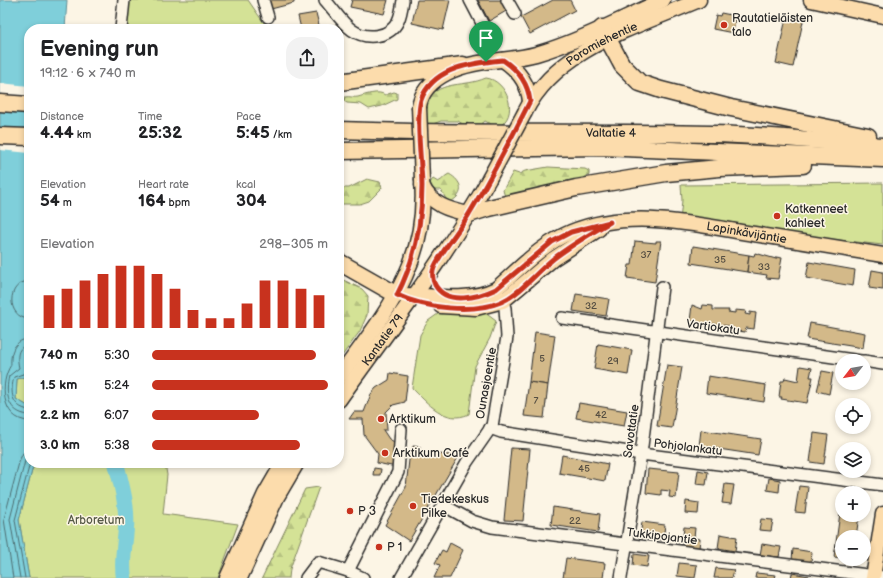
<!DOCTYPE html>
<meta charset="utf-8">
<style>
body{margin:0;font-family:"Balsamiq Sans",sans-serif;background:#f2f2f2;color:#202124;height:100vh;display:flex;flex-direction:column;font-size:15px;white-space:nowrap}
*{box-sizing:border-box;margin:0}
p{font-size:13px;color:#757577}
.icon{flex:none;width:22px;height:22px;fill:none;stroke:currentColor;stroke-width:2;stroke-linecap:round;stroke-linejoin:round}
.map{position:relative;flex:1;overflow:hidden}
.sheet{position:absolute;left:24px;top:24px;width:320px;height:444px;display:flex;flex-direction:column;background:#fff;border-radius:16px;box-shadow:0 2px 6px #0003}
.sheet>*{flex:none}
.needle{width:26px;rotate:239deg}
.controls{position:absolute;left:835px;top:354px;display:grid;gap:8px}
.controls a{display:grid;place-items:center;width:36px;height:36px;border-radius:50%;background:#fff;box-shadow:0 2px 6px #0003;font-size:20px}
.pin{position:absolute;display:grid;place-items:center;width:34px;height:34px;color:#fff;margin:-41px -17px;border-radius:50% 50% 50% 0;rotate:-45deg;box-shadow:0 0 4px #0007}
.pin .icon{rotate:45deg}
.round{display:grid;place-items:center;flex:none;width:42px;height:42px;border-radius:16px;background:#f2f2f2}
.overview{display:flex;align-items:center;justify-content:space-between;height:68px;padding:0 16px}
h1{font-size:22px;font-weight:700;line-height:30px}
.figures{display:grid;grid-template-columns:repeat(3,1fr);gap:6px;height:68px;padding:4px 16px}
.figures div{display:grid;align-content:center}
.figures b{font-size:17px;font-weight:700}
.figures small{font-size:11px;font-weight:400}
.figures p{font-size:11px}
.chart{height:112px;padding:8px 16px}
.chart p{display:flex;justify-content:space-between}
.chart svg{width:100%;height:72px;margin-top:4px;stroke:#c8321e;stroke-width:6}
ul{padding:0 16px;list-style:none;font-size:13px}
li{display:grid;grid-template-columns:64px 48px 1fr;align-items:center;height:30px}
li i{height:10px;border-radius:5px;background:#c8321e}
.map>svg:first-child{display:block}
.green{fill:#d4e296;stroke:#808660}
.forest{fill:url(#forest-firs);stroke:#808660}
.water{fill:#7fcfda;stroke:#5d8d94}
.pier{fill:#fcf5e5}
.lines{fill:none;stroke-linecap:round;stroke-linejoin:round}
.shore{stroke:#4d6d71;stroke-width:1}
.river{stroke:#7fcfda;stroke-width:16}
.building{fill:#d3b989;stroke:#2b2b2b}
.minor-casing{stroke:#2b2b2b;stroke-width:14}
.major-casing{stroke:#2b2b2b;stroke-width:17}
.highway-casing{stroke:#2b2b2b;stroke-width:19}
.minor{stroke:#fcf5e5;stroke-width:11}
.major{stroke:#fcdcac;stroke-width:14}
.highway{stroke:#fcdcac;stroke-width:16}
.major-bridge-casing{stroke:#2b2b2b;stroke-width:17;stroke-linecap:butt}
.major-bridge{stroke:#fcdcac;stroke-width:14}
.route-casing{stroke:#fff;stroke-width:8}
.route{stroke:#c8321e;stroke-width:5}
.poi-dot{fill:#c8321e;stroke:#fcf5e5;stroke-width:1.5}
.labels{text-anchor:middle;stroke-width:3;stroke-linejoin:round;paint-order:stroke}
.number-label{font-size:10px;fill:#554e42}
.poi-label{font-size:12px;fill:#2b2b2b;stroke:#fcf5e5;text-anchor:start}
.street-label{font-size:12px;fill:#2b2b2b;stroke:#fcf5e5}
.park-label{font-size:12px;fill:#555946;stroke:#fcf5e5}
</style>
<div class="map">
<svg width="883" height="578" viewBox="0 0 883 578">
<defs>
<pattern id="forest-firs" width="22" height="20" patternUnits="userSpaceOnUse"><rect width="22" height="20" fill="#d4e296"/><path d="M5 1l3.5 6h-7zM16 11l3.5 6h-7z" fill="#b6c281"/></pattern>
</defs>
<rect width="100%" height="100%" fill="#fcf5e5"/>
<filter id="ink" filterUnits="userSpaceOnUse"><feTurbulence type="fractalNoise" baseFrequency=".025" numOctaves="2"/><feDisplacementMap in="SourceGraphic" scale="8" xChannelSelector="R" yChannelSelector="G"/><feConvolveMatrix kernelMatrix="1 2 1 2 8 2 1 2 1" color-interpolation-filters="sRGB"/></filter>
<g filter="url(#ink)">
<g class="green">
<polygon points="129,0 248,0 268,29 127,29"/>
<polygon points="883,183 883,245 680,222 682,200 681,185"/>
<path d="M442 311 484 312 496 321 490 338 475 366 469 414C446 425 427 403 412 388L420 335 428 321Z"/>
<polygon points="29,376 29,408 28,406 16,399 17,379"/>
<polygon points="34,463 165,463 167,475 163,514 238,524 218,578 29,578 19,520"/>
</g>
<g class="forest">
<path d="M486 78C507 80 521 117 497 127L485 121 479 126H466L458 121H441L427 126 425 100C445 79 462 88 486 78Z"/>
<path d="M394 92 397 93V99L382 106 369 109 361 104 347 103 344 101 345 97C349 96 355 98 358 97 365 95 379 90 385 95Z"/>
<polygon points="548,167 585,169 589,171 589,175 578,182 505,197 503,190 513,172 519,174 525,171"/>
<path d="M449 174C462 181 466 194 450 202L446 199 441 190H432L429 184 433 179 438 182C443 180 444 176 449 174Z"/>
<polygon points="367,179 380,182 382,188 369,201 360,204 339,204 339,188 349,188"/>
<polygon points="339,278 362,289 368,296 367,315 360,331 339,360"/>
<polygon points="319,487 290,569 289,578 262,578 305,489"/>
</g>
<polygon class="water" points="0,0 67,0 65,29 29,29 29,273 27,301 29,316 29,345 26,360 29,376 17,379 16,399 28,406 29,408 29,463 34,463 19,520 29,578 0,578"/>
<g class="pier">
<polygon points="0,83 29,86 29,114 0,111"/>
<polygon points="0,129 29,132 29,153 0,150"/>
</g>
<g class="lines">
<g class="shore">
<path d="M29 281C6 282 6 318 29 319"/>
<path d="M29 339C15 339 10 352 11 365 0 381 0 420 29 421"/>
<path d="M29 345C16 346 17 358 19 368L9 376C5 393 7 413 29 415"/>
<path d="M29 372 14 377C10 392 11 407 29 410"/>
<polyline points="13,578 4,519 20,459 23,453 29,449"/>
<polyline points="20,578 10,519 25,461 29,456"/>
<polyline points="25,578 15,520 30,463"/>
</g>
<path class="river" d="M116 463C121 483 128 507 126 528 125 546 121 560 124 578"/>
</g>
<g class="building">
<polygon points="269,0 294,0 294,3 271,9"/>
<polygon points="352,0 388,0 384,14 350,7"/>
<polygon points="417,0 450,0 443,30 412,23"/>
<polygon points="478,0 503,0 508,10 489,21"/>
<polygon points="553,0 570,0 575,10 530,34 521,17"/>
<polygon points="316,13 320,29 301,29 298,16"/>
<polygon points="721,13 731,15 731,19 735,20 733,33 713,29 716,15 720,16"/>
<polygon points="787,14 804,17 793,67 776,63"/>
<polygon points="635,241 656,243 656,241 661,241 655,282 627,278 629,265 632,265"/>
<polygon points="693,246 749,255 747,272 691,263"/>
<polygon points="755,253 776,259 776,257 782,258 778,279 766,278 767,275 747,272 749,255 754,256"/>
<polygon points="809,262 855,270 853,286 806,278"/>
<polygon points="872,270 883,272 883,290 869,288"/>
<polygon points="576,294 609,299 606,316 573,311"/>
<polygon points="692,305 702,309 703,305 713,306 713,310 729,310 728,312 735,313 735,310 746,311 745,314 750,315 750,312 756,313 754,329 746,328 745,332 730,330 730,326 713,324 713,327 697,325 697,322 690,321"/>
<polygon points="810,323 865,333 863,348 807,339"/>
<polygon points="535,332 555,335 548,385 529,382"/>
<polygon points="598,344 632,350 628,375 594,369"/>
<polygon points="667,365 682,367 672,428 657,426"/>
<polygon points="800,366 812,368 810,377 813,377 807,403 781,399 782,397 779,397 781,381 784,381 785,378 798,381"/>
<polygon points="822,371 833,373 829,394 817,391"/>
<polygon points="390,373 408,376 405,402 393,405 386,412 387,430 383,430 389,439 398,444 396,467 377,463 378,454 364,435 363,419 349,419 354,412 364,412 371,394 376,388 389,380"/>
<polygon points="708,376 766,385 764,402 706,393"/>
<polygon points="529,382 548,385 544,418 524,416"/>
<polygon points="579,403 627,411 624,426 576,418"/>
<polygon points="701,430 761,439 758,455 699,446"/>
<polygon points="814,433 828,435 824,464 810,462"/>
<polygon points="413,446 420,447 419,452 459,456 409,541 385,525 406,487 410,451 412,451"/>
<polygon points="511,448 530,449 523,521 504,520"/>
<polygon points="562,455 608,464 605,481 559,473"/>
<polygon points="374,468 381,469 380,475 373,475"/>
<polygon points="648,469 679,472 676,498 669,497 670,491 661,490 661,495 646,493"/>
<polygon points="698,470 708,472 706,485 696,484"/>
<polygon points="769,478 780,480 779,492 767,490"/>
<polygon points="725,484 734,485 731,504 722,503"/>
<polygon points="799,486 808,487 805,513 795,512"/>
<polygon points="686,501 699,503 698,514 685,513"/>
<polygon points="553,507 600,514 598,532 551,525"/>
<polygon points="840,513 842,515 859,516 856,537 842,537 842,558 834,557"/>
<polygon points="761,519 773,520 771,531 759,530"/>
<polygon points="642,522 665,525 663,540 640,537"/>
<polygon points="684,527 695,528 694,538 700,539 699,548 682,547"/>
<polygon points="720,534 737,537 735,551 718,548"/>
<polygon points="450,543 463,550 450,578 434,578 440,565 435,563 442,550 446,552"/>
<polygon points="762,544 781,547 779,557 760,555"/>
<polygon points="793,549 812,552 811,562 792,560"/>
<polygon points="634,554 649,556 647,567 633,565"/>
<polygon points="566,558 605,563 603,578 563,578"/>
<polygon points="679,563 697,565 695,578 677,576"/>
<polygon points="716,568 734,570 732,578 714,578"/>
<polygon points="756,573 776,575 775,578 755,578"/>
<polygon points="792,573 809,576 809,578 791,578"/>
</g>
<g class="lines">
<defs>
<g id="minor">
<polyline points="263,0 268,17"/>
<path d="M325 0C334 10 342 23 352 30 366 40 390 38 398 21 401 15 402 7 403 0"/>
<polyline points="470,0 482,23"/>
<polyline points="507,0 515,14"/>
<polyline points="121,29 124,0"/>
<polyline points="562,318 861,361"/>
<polyline points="864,361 883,364"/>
<polyline points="490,428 501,432 641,454 883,485"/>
<polyline points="443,505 472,521 492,527 883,577"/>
<polyline points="348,571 398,472 401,429"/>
<polyline points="306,578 318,562 348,571 363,578"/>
<polyline points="401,578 467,462 492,426 507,337 505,308 499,295"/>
<polyline points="621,578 641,454 662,287"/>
</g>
<g id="major">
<polyline points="811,0 883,16"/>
<path d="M503 60C518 70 528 83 530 101"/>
<path d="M419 107C421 91 433 80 447 73 474 59 507 62 536 54 580 41 621 19 663 0"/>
<path id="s1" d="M525 112C557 48 637 27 699 0"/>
<path d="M422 185C431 205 449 210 469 214"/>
<path id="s2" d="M397 295C430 294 465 304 496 289 519 269 542 244 571 232 629 208 694 224 754 234 797 241 840 248 883 255"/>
<polyline points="441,306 476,308 503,301 553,259 599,229"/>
<path d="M339 377C385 313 429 264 422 180"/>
<path id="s3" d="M339 400C391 327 446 257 489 179"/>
<polyline points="227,578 265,494 283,463"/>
<polyline points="240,578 277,497 297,463"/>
<polyline points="873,578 883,514"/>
</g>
<g id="highway">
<polyline points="602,28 622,65 640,83 661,90 731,108 868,136"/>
<polyline points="339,82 463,65"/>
<polyline points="0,103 29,105"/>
<path id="s4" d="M339 130C463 135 587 131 711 134 768 135 826 142 883 146"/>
<polyline points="0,136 29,137"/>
<polyline points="339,151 601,147 883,159"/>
<polyline points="469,214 485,209 576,188 666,173 719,168 803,165"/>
<polyline points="339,262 397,295"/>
</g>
</defs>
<use href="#minor" class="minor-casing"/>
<use href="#major" class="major-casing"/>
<use href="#highway" class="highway-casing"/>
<use href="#minor" class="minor"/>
<use href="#major" class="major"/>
<use href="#highway" class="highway"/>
<defs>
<g id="major-bridge">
<polyline points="419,107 422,180"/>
<polyline points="489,179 525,112"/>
</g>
</defs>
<use href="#major-bridge" class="major-bridge-casing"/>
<use href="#major-bridge" class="major-bridge"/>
</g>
</g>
<g class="lines" filter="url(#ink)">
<defs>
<path id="route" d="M503 60C518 70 528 83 530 101 511 139 491 178 469 214 462 227 435 259 433 271 432 276 433 281 435 285 447 306 479 297 496 289L552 242 571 232 610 222C590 234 571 245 553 259 536 273 521 293 501 302 472 314 425 308 397 295 415 260 422 225 422 186 422 165 414 111 423 95 438 66 475 63 503 60Z"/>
</defs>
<use href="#route" class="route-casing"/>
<use href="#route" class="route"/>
</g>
<g class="poi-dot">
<circle cx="724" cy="25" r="4"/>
<circle cx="777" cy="216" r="4"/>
<circle cx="381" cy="419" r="4"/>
<circle cx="385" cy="453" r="4"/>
<circle cx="413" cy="506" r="4"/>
<circle cx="350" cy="511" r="4"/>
<circle cx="379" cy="547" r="4"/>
</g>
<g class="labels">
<g class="number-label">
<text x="646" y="258">37</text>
<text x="720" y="263">35</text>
<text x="764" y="270">33</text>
<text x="591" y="309">32</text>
<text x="542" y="362">5</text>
<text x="613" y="364">29</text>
<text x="536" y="404">7</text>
<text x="601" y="418">42</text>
<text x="584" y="472">45</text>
<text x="575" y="524">22</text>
</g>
<g class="poi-label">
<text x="732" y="22">Rautatieläisten<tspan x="732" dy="14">talo</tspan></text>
<text x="785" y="213">Katkenneet<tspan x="785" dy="14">kahleet</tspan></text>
<text x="389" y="423">Arktikum</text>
<text x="393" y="457">Arktikum Café</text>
<text x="421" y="503">Tiedekeskus<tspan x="421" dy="14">Pilke</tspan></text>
<text x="358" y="515">P 3</text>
<text x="387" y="551">P 1</text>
</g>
<g class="street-label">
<text dy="4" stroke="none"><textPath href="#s1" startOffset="105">Poromiehentie</textPath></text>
<text dy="4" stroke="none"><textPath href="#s4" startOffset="272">Valtatie 4</textPath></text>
<text dy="4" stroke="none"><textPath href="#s2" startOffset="373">Lapinkävijäntie</textPath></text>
<text transform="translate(713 327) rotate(8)" y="4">Vartiokatu</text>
<text dy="4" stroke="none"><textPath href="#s3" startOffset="74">Kantatie 79</textPath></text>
<text transform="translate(486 383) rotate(-80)" y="4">Ounasjoentie</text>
<text transform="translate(631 431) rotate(-82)" y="4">Savottatie</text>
<text transform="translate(688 447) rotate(7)" y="4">Pohjolankatu</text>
<text transform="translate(662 536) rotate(7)" y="4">Tukkipojantie</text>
</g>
<g class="park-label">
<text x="96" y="524">Arboretum</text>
</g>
</g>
</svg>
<div class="controls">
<a><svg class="needle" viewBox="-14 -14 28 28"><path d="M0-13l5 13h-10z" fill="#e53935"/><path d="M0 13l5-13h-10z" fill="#757577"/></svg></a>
<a><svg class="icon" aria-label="locate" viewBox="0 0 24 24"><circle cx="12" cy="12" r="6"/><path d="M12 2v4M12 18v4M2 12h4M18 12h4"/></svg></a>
<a><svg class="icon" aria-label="layers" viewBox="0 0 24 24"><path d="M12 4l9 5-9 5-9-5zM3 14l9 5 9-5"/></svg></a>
<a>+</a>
<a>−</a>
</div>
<div class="pin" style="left:486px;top:62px;background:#1e9e55"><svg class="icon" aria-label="arrive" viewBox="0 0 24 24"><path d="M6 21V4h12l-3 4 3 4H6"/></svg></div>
<section class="sheet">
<div class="overview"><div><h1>Evening run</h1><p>19:12 · 6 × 740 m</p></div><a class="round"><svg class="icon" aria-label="share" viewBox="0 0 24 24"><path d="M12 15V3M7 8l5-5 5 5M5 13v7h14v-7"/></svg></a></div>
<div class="figures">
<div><p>Distance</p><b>4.44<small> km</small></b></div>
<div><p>Time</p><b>25:32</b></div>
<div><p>Pace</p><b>5:45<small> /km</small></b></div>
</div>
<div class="figures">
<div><p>Elevation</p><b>54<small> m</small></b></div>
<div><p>Heart rate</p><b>164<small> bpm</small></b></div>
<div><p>kcal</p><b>304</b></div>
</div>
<div class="chart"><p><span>Elevation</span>298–305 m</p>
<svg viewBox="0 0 160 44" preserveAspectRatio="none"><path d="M5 44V24M15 44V20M25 44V15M35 44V11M45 44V6M55 44V6M65 44V11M75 44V20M85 44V33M95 44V38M105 44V38M115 44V29M125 44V15M135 44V15M145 44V20M155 44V24"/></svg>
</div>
<ul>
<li><b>740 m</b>5:30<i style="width:93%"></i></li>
<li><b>1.5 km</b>5:24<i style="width:100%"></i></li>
<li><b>2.2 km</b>6:07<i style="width:61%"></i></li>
<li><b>3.0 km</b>5:38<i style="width:84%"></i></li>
</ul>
</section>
</div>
